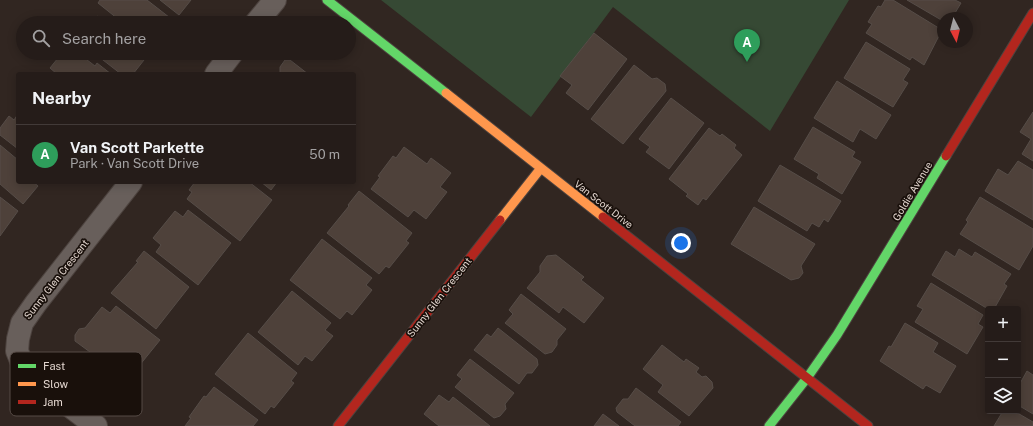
<!DOCTYPE html>
<meta charset="utf-8">
<style>
:root{--surface:#251c19;--page:#2d2522;--text:#f1f3f6;--muted:#a3a1a2;--line:#423a38;--accent:#ea580c}
body{margin:0;font-family:"Public Sans",sans-serif;background:var(--page);color:var(--text)}
.controls{position:absolute;right:12px;bottom:12px;display:grid;overflow:hidden;border-radius:4px;box-shadow:0 2px 10px #0003}
.controls button{width:36px;height:36px;display:grid;place-items:center;padding:0;border:0;border-bottom:1px solid var(--line);background:var(--surface);color:var(--text);font:20px sans-serif}
.compass{position:absolute;left:937px;top:12px;width:36px;height:36px;border-radius:50%;background:var(--surface);box-shadow:0 2px 10px #0003;rotate:173deg}
.you{position:absolute;left:681px;top:243px;width:14px;height:14px;margin:-10px;border:3px solid #fff;border-radius:50%;background:#1a73e8;box-shadow:0 0 0 6px #1a73e833}
.badge{display:grid;place-items:center;width:26px;height:26px;border-radius:50%;background:var(--accent);color:#fff;font-size:13px;font-weight:700}
.pin{position:absolute;translate:-50% -33px;filter:drop-shadow(0 1px 2px #0008)}
.pin::after{content:'';position:absolute;top:21px;width:14px;height:12px;background:inherit;clip-path:polygon(0 0,100% 0,50% 100%)}
.list{margin:0;padding:0;list-style:none}
h2{display:flex;justify-content:space-between;align-items:center;height:52px;margin:0;padding:0 16px;font-size:17px}
h2 small{font-size:13px;font-weight:400;color:var(--muted)}
.list li{display:grid;grid-template-columns:26px 1fr auto;gap:12px;align-items:center;box-sizing:border-box;height:60px;padding:0 16px;border-top:1px solid var(--line)}
.list b{display:block;font-size:15px;white-space:nowrap}
.list p{margin:0;font-size:13px;white-space:nowrap;color:var(--muted)}
.list em{font-size:13px;font-style:normal;color:var(--muted)}
.icon{flex:none;width:22px;height:22px;fill:none;stroke:currentColor;stroke-width:2;stroke-linecap:round;stroke-linejoin:round}
.map{position:relative;flex:none;width:1033px;height:426px;overflow:hidden}
.search{position:absolute;background:var(--surface);box-shadow:0 2px 10px #0003;left:16px;top:16px;width:340px;height:44px;display:flex;align-items:center;gap:10px;box-sizing:border-box;padding:0 14px;border-radius:22px;color:var(--muted);font-size:15px}
.panel{position:absolute;background:var(--surface);box-shadow:0 2px 10px #0003;left:16px;top:72px;width:340px;height:112px;border-radius:4px}
.map>svg:first-child{display:block}
.green{fill:#364934}
.building{fill:#4e413a;stroke:#564d48}
.lines{fill:none;stroke-linecap:round;stroke-linejoin:round}
.street-casing{stroke:#4d433f;stroke-width:24}
.fast-casing{stroke:#4d433f;stroke-width:11}
.slow-casing{stroke:#4d433f;stroke-width:11}
.jam-casing{stroke:#4d433f;stroke-width:11}
.street{stroke:#685f5b;stroke-width:22}
.fast{stroke:#63d668;stroke-width:9}
.slow{stroke:#ff974d;stroke-width:9}
.jam{stroke:#b3261e;stroke-width:9}
.labels{text-anchor:middle;stroke-width:3.5;stroke-linejoin:round;paint-order:stroke}
.street-label{font-size:10px;fill:#e3d6cf;stroke:#19100b}
.key{fill:#19100b;stroke:#564b46;stroke-width:1}
.key-label{font-size:11px;fill:#e3d6cf}
</style>
<div class="map">
<svg width="1033" height="426" viewBox="0 0 1033 426">
<rect width="100%" height="100%" fill="#312621"/>
<path class="green" d="M381,0h468l-79,131 -157,-124 -82,110z"/>
<path class="building" d="M100,0h47l27,21 -1,2h-50l-25,-20z
M160,0h31l-12,15z
M885,0h8l49,30 -18,35 -12,-8 -2,3 -44,-27 6,-9 -4,-2 10,-16 3,1z
M907,0h48l6,3 -9,15h-9v3z
M97,16l10,7h-15z
M594,33l33,26 -39,51 -22,-17 6,-8 -12,-9z
M866,42l44,27 -7,11 5,3 -15,24 -49,-29z
M62,53h16l17,13 2,-3 14,11h-54l-7,-6z
M94,53h41l9,7 -11,14h-12z
M285,60h5l18,14h-28v-7z
M634,65l18,14 5,-1 8,6 1,7 -43,53 -32,-25z
M837,81l54,34 -15,24 -16,-10 -7,13 -39,-24z
M671,98l33,25 -35,46 -23,-17 4,-5 -11,-8z
M1033,112v49l-11,-7 9,-15 -11,-7z
M18,114v35l-18,-14v-7l9,-12 5,4z
M813,127l42,25 -3,5 9,5 -19,32 -25,-16 2,-4 -25,-15z
M709,128l11,8 2,-2 14,11 -2,3 8,7 -36,45 -3,-2 -5,7 -12,-9 2,-2 -19,-15z
M0,145l18,15v22h15l5,4 -15,18 -23,-20z
M404,147l23,17 4,-6 20,15 -11,14 7,5 -21,27 -12,-9 -6,7 -37,-28 9,-12 -2,-1 15,-20 3,2z
M1018,161l15,9v50l-48,-29 13,-22 10,6z
M780,165l61,36 -13,21 -4,-3 -5,8 -7,-4 -5,8 -49,-30z
M195,182h54l23,18 -32,41 -53,-42 5,-7 -3,-2z
M261,182h16l-6,8z
M359,191l53,42 -6,8 3,2 -20,25 -3,-2 -7,8 -52,-41 22,-27 -1,-1z
M0,197l18,14 -18,25z
M980,197l53,32v17l-14,24 -59,-36 8,-12 -2,-2z
M754,207l61,37 -14,22 2,7 -4,5 -8,2 -60,-36z
M188,210l43,33 -33,42 -42,-33 5,-7 -8,-7 22,-27 8,6z
M322,239l50,39 -6,7 6,5 -20,25 -5,-4 -7,8 -50,-39z
M959,249l13,8 3,-5 36,22 -7,10 3,2 -13,23h-6l-56,-34 14,-24 9,6z
M144,251l45,36 -33,42 -45,-36 27,-31 -2,-1z
M556,255l28,22 -3,3 23,18 -20,25 -21,-16 -4,6 -32,-25 13,-16v-6l7,-10z
M931,283l52,32 -5,9 5,3 -16,27 -52,-32 8,-13 -6,-3z
M292,291l39,32 -6,7 8,6 -21,25 -7,-5 -7,9 -40,-33z
M521,294l45,35 -9,11v5l-5,7 -7,2 -40,-31 8,-9 -4,-4z
M116,306l44,34 -34,42 -25,-23 -5,7 -11,-9 5,-5 -15,-11v-6l4,-6 6,-1 17,-21 8,6z
M905,323l33,20 -5,9 23,14 -16,27 -14,-8 -3,4 -43,-28 9,-15 2,1z
M498,328l39,31 1,6 -6,8h-5l-8,11 -45,-34 13,-16 4,3z
M248,333l49,40 -6,8 3,2 -20,25 -3,-2 -6,8 -50,-40z
M662,345l22,17 2,-3 13,9 -3,4 6,5 4,-1 6,6 1,6 -24,28 -31,-24 5,-7 -20,-16z
M470,359l44,34 -9,11 1,5 -6,7 -6,2 -39,-31 7,-8 -5,-4z
M1027,371l6,4v39l-15,-9v-18z
M214,387l44,33 -5,6h-68l6,-8 -2,-1 15,-21 2,1z
M636,388l45,34 -3,4h-43l-18,-14 -1,-4 7,-9h5z
M439,395l10,7 4,-5 37,29h-51l-15,-12z
M1003,411h11l19,11v4h-39z
M603,414l16,12h-25z"/>
<g class="lines">
<defs>
<path id="street" d="M256,23l19,-23
M216,74l16,-21
M96,426l-50,-38 -22,-20 -7,-17 1,-12 4,-16 14,-20 95,-121"/>
<path id="fast" d="M327,0l119,93
M769,426l38,-48 30,-43 109,-179"/>
<path id="slow" d="M446,93l157,124
M500,220l41,-52"/>
<path id="jam" d="M946,156l87,-143
M603,217l265,209
M338,426l162,-206"/>
</defs>
<use href="#street" class="street-casing"/>
<use href="#fast" class="fast-casing"/>
<use href="#slow" class="slow-casing"/>
<use href="#jam" class="jam-casing"/>
<use href="#street" class="street"/>
<use href="#fast" class="fast"/>
<use href="#slow" class="slow"/>
<use href="#jam" class="jam"/>
</g>
<g class="labels">
<g class="street-label">
<text transform="translate(912 191) rotate(-59)" y="4">Goldie Avenue</text>
<text transform="translate(604 204) rotate(38)" y="4">Van Scott Drive</text>
<text transform="translate(56 279) rotate(-52)" y="4">Sunny Glen Crescent</text>
<text transform="translate(439 297) rotate(-52)" y="4">Sunny Glen Crescent</text>
</g>
</g>
<rect x="10" y="352" width="132" height="64" rx="6" class="key"/>
<rect x="18" y="364" width="18" height="4" fill="#63d668"/>
<rect x="18" y="382" width="18" height="4" fill="#ff974d"/>
<rect x="18" y="400" width="18" height="4" fill="#b3261e"/>
<g class="key-label">
<text x="43" y="370">Fast</text>
<text x="43" y="388">Slow</text>
<text x="43" y="406">Jam</text>
</g>
</svg>
<div class="controls">
<button>+</button>
<button>−</button>
<button><svg class="icon" aria-label="layers" viewBox="0 0 24 24"><path d="M12 4l9 5-9 5-9-5zM3 14l9 5 9-5"/></svg></button>
</div>
<svg class="compass" viewBox="-18 -18 36 36"><path d="M0-13l5 13h-10z" fill="#e53935"/><path d="M0 13l5-13h-10z" fill="#a3a1a2"/></svg>
<div class="you"></div>
<div class="pin badge" style="left:747px;top:62px;background:#2e9e5b">A</div>
<div class="search"><svg class="icon" aria-label="search" viewBox="0 0 24 24"><circle cx="10" cy="10" r="6"/><path d="M15 15l6 6"/></svg>Search here</div>
<section class="panel">
<h2>Nearby<small></small></h2>
<ul class="list">
<li><span class="badge" style="background:#2e9e5b">A</span><div><b>Van Scott Parkette</b><p>Park · Van Scott Drive</p></div><em>50 m</em></li>
</ul>
</section>
</div>
